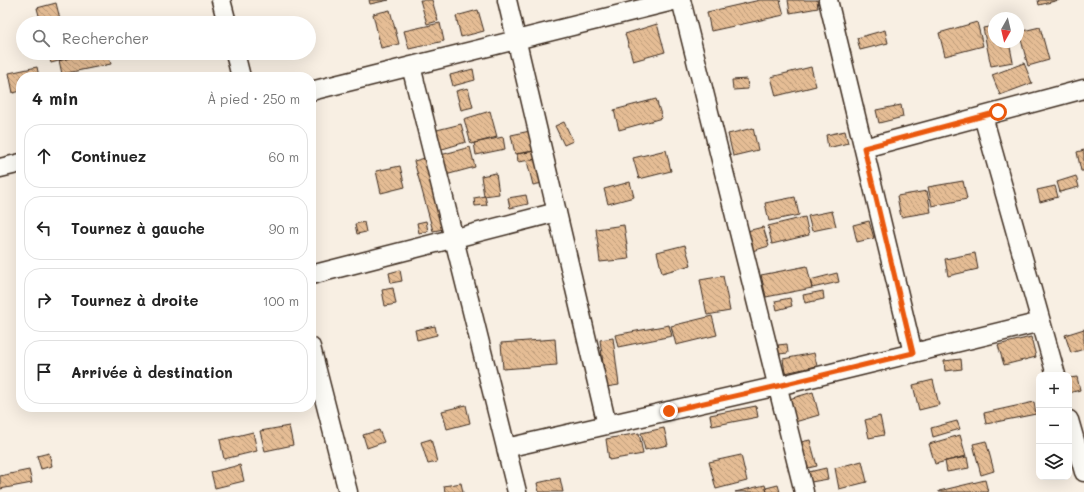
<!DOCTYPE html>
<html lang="fr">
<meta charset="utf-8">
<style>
:root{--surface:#fff;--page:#f6f6f6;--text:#222;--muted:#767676;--line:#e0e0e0}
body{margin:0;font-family:Mali,sans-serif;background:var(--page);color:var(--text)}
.controls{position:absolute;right:12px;bottom:12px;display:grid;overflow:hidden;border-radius:8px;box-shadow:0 4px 16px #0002}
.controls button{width:36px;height:36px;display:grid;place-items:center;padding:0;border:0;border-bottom:1px solid var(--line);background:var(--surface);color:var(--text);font:20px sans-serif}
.compass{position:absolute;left:988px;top:12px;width:36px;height:36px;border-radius:50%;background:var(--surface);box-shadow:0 4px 16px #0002;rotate:188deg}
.stop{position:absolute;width:12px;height:12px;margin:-9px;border:3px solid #ea580c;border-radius:50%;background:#fff}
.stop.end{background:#ea580c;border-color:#fff;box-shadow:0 1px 4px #0008}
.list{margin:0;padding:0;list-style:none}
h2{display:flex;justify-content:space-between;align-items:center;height:52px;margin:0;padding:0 16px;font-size:17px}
h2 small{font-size:13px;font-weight:400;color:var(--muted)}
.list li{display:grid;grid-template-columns:26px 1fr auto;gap:12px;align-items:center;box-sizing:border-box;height:64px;margin:0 8px 8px;padding:0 8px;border:1px solid var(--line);border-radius:16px}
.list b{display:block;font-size:15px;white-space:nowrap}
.list em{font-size:13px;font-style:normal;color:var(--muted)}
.icon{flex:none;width:22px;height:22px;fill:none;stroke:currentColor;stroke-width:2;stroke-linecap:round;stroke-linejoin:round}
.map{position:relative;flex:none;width:1084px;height:492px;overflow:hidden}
.search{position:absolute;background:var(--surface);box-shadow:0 4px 16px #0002;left:16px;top:16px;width:300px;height:44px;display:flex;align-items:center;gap:10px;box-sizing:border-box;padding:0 14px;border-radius:22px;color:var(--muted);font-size:15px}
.panel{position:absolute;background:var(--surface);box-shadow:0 4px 16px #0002;left:16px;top:72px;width:300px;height:340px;border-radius:16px}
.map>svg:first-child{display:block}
.building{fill:url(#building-back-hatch);stroke:#3b2a1e}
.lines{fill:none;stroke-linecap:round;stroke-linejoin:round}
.street-casing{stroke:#3b2a1e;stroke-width:21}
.street{stroke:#fdfcf7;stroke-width:18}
.route{stroke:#ea580c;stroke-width:5}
</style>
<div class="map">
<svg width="1084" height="492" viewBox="0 0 1084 492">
<defs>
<pattern id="building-back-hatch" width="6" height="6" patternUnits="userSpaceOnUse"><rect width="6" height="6" fill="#e5bd95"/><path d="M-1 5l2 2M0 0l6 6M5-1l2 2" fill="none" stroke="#bb9a79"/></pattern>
</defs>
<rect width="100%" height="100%" fill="#f8efe3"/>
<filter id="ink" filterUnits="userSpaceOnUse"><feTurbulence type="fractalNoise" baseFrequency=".025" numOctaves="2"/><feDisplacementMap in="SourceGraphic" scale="8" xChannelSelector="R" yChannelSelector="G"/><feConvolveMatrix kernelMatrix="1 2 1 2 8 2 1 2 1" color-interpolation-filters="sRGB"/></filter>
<g filter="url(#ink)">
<path class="building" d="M369,0h20l-19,4z
M420,0h12l6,21 -11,3z
M760,0h20l4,15 -73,16 -4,-19z
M788,0h29l1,8 -28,5z
M1038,0h21l-20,5z
M56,3l5,20h-20l-4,-15z
M390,10l9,34 -18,4 -8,-34z
M478,10l6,21 -23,6 -5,-21z
M977,22l6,24 -38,10 -6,-23z
M440,23l4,18 -35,8 -5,-18z
M657,24l8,28 -32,9 -8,-27z
M994,26v16h15l4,20 -22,4 -8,-38z
M1040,27l9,33 -21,6 -9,-34z
M885,30l3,13 -28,7 -3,-12z
M48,53h21l1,5 -19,5z
M92,53h16l3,11 -49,10 -3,-14z
M1024,63l8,20 -32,12 -8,-20z
M37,67l2,10h-18v14l-8,2 -4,-20z
M811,67l5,19 -40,10 -5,-19z
M473,69l2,11 -22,6 -3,-11z
M747,79l1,10 -15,1 -1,-10z
M468,88l5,19 -12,3 -5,-19z
M656,99l6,19 -43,12 -5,-20z
M901,105l2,12 -24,6 -3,-13z
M490,111l7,26 -26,7 -7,-25z
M564,122l9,19 -9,4 -9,-19z
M461,124l5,18 -27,8 -6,-19z
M753,128l5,22 -25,6 -5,-22z
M530,131l4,20 -19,3 -4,-19z
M845,131l3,12 -20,5 -2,-13z
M503,137l2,12 -29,6 -2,-12z
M470,147l5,20 -33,9 -5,-20z
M666,150l5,21 -32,8 -6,-21z
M1084,150v21h-3l-4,-19z
M535,151l2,8 -19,3 -1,-8z
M425,158l19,71 -11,2 -19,-70z
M537,159l6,24 -10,2 -6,-24z
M400,166l5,21 -24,6 -5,-22z
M496,173l3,21 -15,2 -3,-20z
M1076,176l3,11 -19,5 -3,-10z
M963,181l4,18 -35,7 -4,-19z
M630,182l4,15 -26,7 -4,-15z
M1055,186l3,11 -18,5 -3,-12z
M927,191l4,21 -30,5 -4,-21z
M526,195l2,9 -18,4 -2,-10z
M485,196l2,9 -12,1 -1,-8z
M795,197l4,18 -30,6 -4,-18z
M832,211l4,15 -24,5 -4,-15z
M805,217l4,18 -37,9 -4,-18z
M426,221l2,10 -9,2 -2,-10z
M869,221l5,17 -17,4 -4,-17z
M364,222l2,10 -9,2 -2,-10z
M624,225l5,34 -29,3 -4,-33z
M763,227l6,19 -17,5 -5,-20z
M685,245l6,20 -29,8 -5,-21z
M975,253l3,16 -30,7 -3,-17z
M807,266l5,22 -46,9 -5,-22z
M400,270l2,11 -11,2 -2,-10z
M837,273l2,9 -27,6 -2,-8z
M723,276l7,35 -23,4 -7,-35z
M393,288l3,16 -11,2 -3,-16z
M823,291l1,8 -19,4 -2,-8z
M790,298l2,8 -15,4 -2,-9z
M712,316l5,19 -41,10 -5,-19z
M669,325l3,11 -54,11 -3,-12z
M435,326l2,9 -20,5 -2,-10z
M1084,329v20l-13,4 -6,-18z
M1031,337l5,20 -32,8 -6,-20z
M613,338l6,47 -13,2 -6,-47z
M555,339l2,26 -54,4 -2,-26z
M787,344l1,9 -9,1 -1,-9z
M814,353l3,13 -32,7 -2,-14z
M961,359l1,10 -17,2 -1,-10z
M1077,377l3,13 -11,3v-15z
M933,380l6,25 -20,5 -6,-25z
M813,392l6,23 -24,7 -6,-23z
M1034,402l2,12 -50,10 -2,-11z
M466,405l4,18 -23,6 -5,-18z
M756,406l2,11 -46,9 -2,-11z
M880,416l4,19 -15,3 -4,-18z
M957,421l3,8 -27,8 -2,-9z
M289,426l4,19 -28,6 -5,-20z
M664,428l4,17 -23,5 -4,-17z
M379,430l5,12 -17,6 -4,-13z
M253,432l4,19 -33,8 -4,-19z
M639,433l4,21 -34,6 -3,-21z
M960,435l6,21 -31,8 -6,-20z
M431,439l6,23 -9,2 -7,-22z
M810,440l7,26 -9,2 -7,-26z
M986,441l8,30 -13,4 -8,-31z
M49,453l3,13 -11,3 -4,-13z
M741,455l6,26 -31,8 -7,-27z
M967,457l2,11 -22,4 -2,-11z
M862,461l5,21 -28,7 -4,-21z
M240,465l4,16 -29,7 -4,-16z
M826,468l2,11 -17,3 -2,-10z
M29,470l3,13 -32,6v-13z
M560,478l3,14h-24l-2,-9z
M985,480l3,12h-49v-1z
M461,483l2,9h-18l-1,-6z
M765,485l2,7h-32z
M778,485l2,7h-13l-1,-4z"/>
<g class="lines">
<defs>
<path id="street" d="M221,0l6,23
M507,0l100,425
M681,0l123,492
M828,0l85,353
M235,53l6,24
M411,66l106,426
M311,91l366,-91
M983,116l73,259
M864,148l220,-59
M0,168l21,-5
M311,275l246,-63
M311,347l37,145
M1069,420l15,52
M506,448l272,-62 263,-64"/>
</defs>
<use href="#street" class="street-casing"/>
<use href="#street" class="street"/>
</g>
</g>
<g class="lines" filter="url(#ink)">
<path class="route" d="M669,411l109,-25 135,-33 -49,-205 134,-36"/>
</g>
</svg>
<div class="controls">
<button>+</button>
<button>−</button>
<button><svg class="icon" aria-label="layers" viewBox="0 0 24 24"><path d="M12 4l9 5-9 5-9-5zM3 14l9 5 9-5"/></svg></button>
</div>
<svg class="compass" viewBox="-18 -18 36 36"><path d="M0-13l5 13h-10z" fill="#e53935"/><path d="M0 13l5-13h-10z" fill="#767676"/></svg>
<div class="stop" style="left:998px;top:112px"></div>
<div class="stop end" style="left:669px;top:411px"></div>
<div class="search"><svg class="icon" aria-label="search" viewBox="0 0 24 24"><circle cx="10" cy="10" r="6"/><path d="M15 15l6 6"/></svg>Rechercher</div>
<section class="panel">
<h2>4 min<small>À pied · 250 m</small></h2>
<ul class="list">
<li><svg class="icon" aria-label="ahead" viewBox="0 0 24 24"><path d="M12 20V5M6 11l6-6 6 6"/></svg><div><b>Continuez</b></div><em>60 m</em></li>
<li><svg class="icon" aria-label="left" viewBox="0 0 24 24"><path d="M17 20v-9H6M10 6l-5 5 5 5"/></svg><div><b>Tournez à gauche</b></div><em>90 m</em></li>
<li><svg class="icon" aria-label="right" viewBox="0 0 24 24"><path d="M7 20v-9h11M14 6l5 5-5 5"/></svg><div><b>Tournez à droite</b></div><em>100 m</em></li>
<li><svg class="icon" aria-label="arrive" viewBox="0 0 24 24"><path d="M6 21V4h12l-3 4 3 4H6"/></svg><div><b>Arrivée à destination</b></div></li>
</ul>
</section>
</div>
